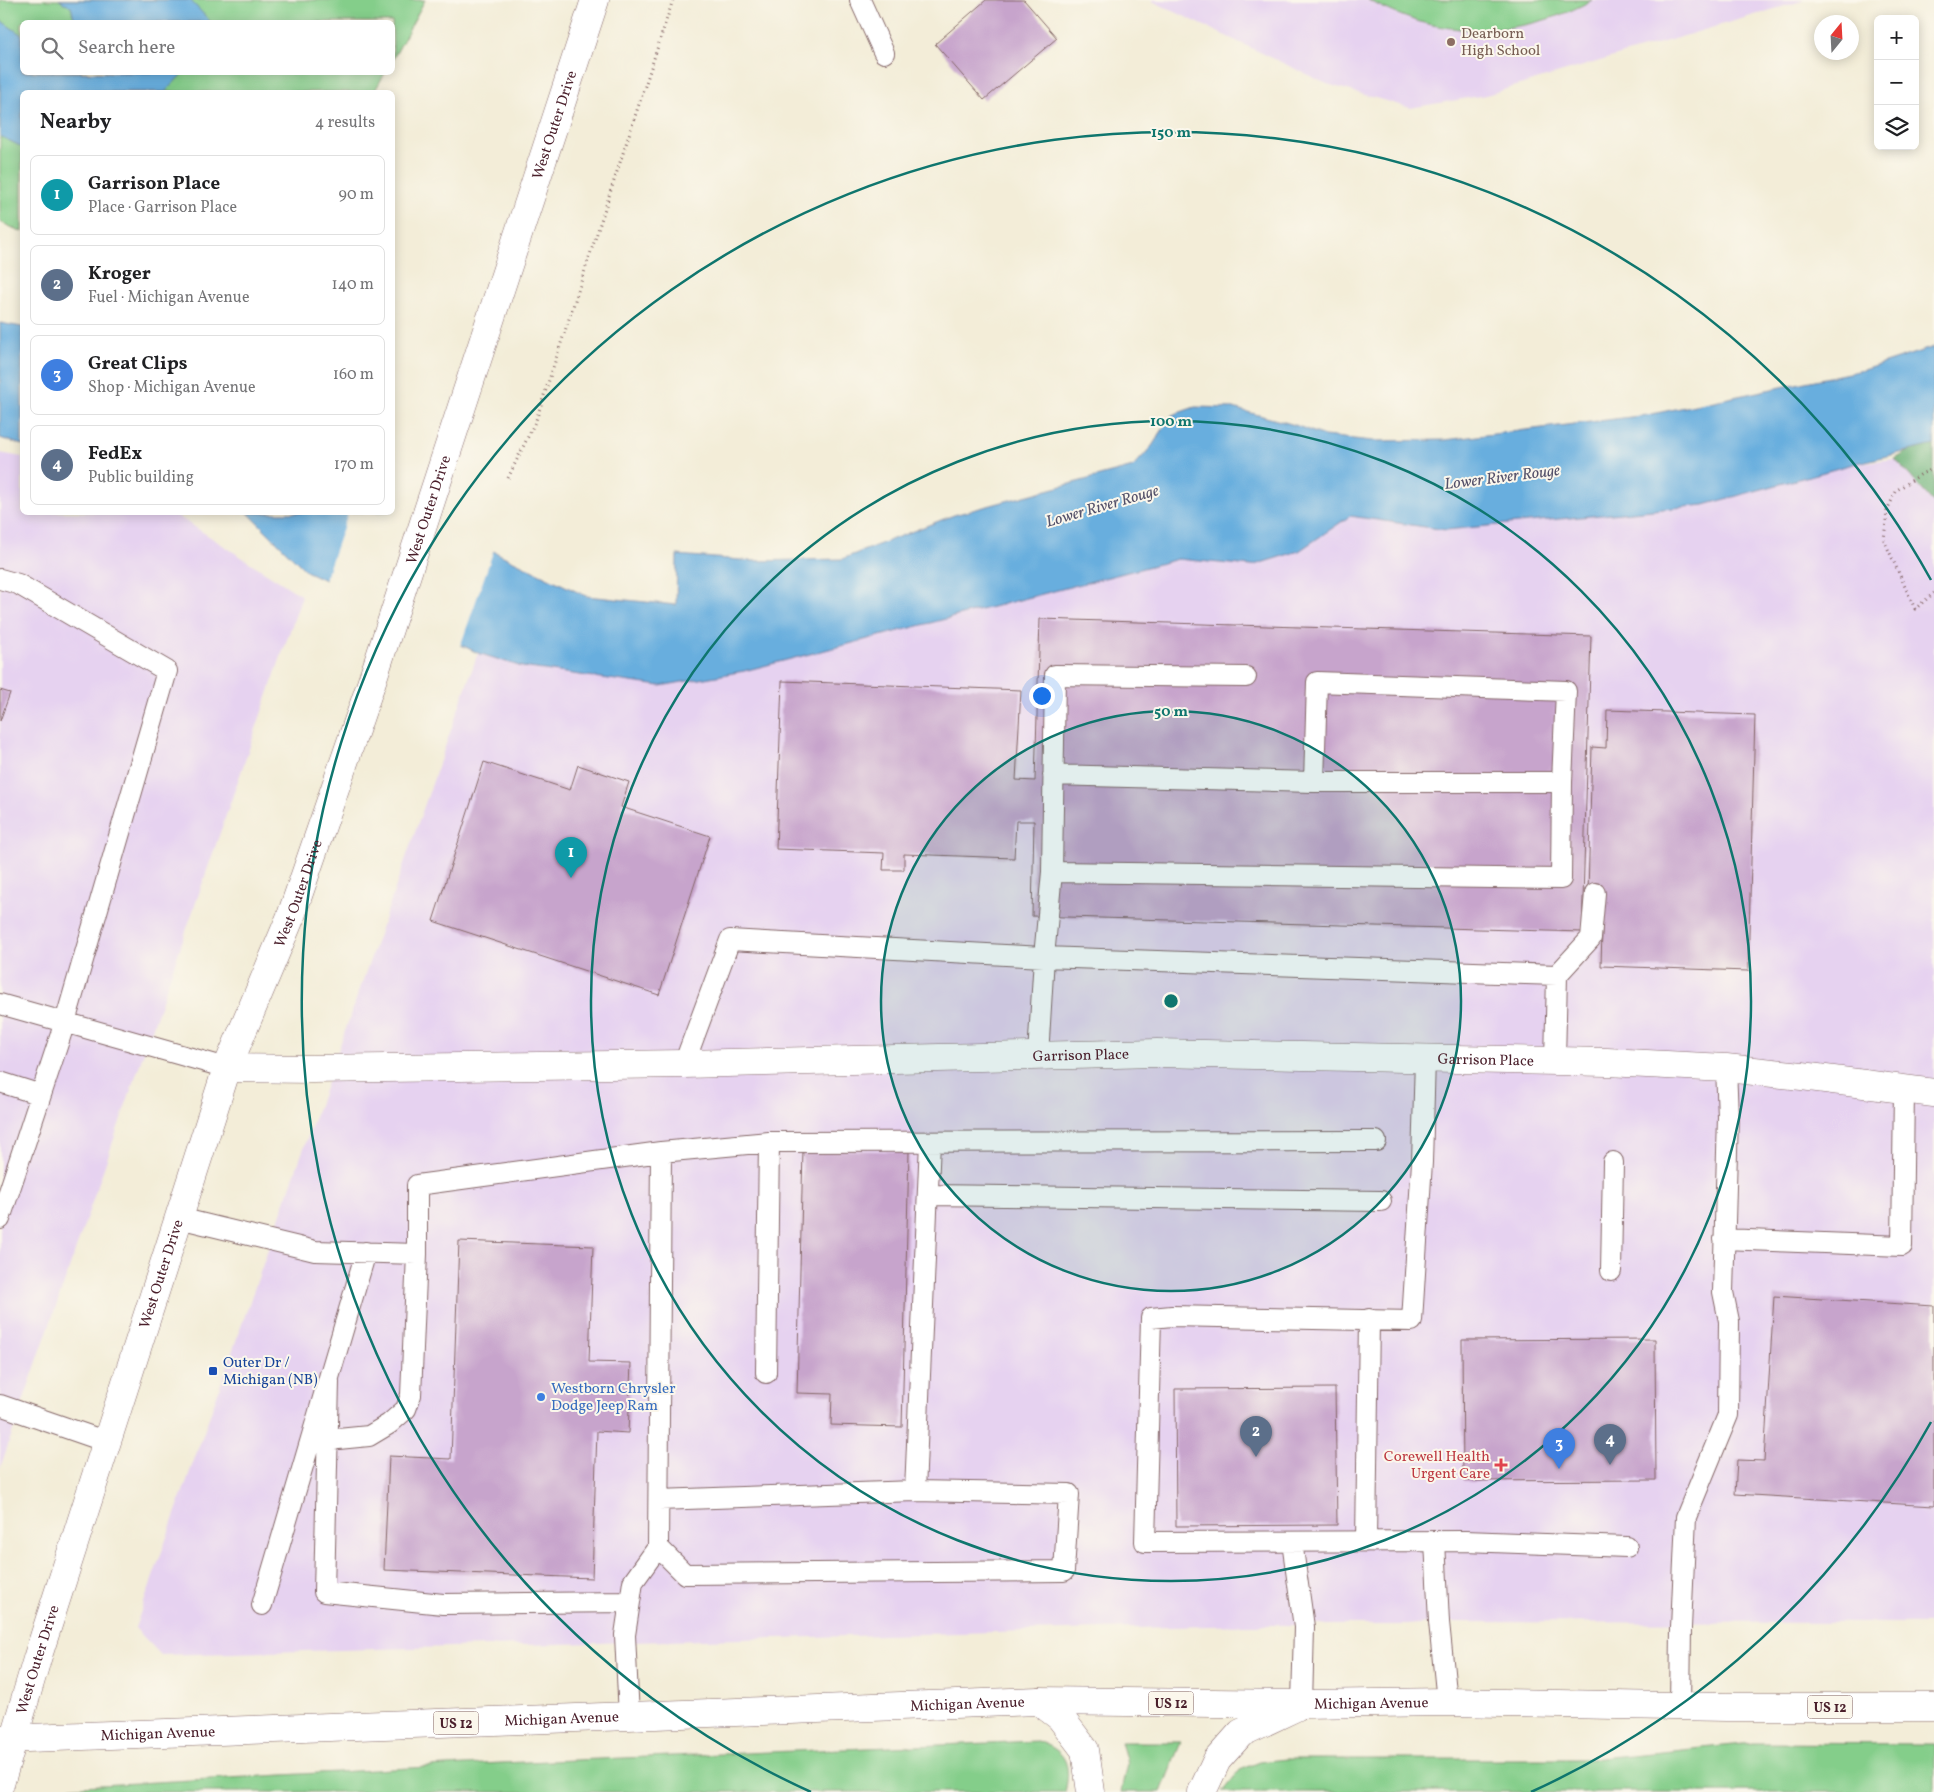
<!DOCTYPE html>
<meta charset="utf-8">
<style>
:root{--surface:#fff;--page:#f2f2f2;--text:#202124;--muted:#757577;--line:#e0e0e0;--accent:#ea580c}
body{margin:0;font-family:Vollkorn,serif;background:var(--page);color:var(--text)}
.controls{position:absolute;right:15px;top:15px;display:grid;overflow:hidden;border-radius:8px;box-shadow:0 2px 12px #0003}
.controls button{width:45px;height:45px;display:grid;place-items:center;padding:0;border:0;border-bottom:1px solid var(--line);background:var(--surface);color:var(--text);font:25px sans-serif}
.compass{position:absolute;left:1814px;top:15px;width:45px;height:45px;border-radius:50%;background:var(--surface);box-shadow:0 2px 12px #0003;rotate:18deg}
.you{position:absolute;left:1041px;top:695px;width:18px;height:18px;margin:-12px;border:4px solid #fff;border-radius:50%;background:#1a73e8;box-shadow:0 0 0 8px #1a73e833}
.badge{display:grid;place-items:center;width:32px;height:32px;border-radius:50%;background:var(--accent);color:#fff;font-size:16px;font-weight:700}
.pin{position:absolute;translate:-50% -41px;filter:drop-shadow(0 1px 2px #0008)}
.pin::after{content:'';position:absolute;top:26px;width:18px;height:15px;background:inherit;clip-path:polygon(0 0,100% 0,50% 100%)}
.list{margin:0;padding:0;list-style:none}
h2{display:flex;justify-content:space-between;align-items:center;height:65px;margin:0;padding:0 20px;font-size:21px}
h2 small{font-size:16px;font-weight:400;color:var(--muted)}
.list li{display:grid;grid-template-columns:32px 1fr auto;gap:15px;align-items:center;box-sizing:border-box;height:80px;margin:0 10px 10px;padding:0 10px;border:1px solid var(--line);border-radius:8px}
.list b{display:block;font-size:19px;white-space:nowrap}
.list p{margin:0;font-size:16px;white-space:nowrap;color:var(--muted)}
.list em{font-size:16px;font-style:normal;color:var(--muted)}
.icon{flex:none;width:28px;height:28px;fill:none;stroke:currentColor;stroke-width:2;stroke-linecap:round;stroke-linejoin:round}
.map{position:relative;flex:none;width:1934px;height:1792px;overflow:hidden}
.search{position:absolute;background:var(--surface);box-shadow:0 2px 12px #0003;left:20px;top:20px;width:375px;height:55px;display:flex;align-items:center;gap:12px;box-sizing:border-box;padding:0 18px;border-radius:8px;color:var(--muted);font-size:19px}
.panel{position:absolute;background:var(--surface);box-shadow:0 2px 12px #0003;left:20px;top:90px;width:375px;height:425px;border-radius:8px}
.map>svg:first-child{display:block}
.built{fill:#e6d2f0}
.green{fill:#84ce8a;stroke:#67765a}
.forest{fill:#6bb176;stroke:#5a6850}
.water{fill:#68aede;stroke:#596684}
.pier{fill:#f3edd8}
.building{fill:#c7a4cc}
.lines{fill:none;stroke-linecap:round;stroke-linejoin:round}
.lane-casing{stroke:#856768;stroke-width:22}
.street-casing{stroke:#856768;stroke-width:29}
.secondary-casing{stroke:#856768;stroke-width:29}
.primary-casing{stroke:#856768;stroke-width:29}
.path{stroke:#856768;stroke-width:3;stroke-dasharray:1 4;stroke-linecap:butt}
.lane{stroke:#fff;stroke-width:20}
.street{stroke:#fff;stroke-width:28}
.secondary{stroke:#fff;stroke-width:28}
.primary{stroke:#fff;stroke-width:28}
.ring{fill:none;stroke:#0f766e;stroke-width:2.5}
.education-dot{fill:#8d6e63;stroke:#fbf7ec;stroke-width:2}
.transit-dot{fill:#1a4fb4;stroke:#fbf7ec;stroke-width:2}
.shop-dot{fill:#3f7fe0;stroke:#fbf7ec;stroke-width:2}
.health-dot{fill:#e0444e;stroke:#fbf7ec;stroke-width:2}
.labels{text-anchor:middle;stroke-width:4;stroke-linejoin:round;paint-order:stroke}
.shield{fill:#fbf7ec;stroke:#7f6065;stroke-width:1}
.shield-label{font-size:14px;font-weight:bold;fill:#4a1f2b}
.education-label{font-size:15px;fill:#785e54;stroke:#fbf7ec;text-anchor:start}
.street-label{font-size:15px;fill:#4a1f2b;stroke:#fbf7ec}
.transit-label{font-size:15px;fill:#164399;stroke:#fbf7ec;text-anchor:start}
.shop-label{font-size:15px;fill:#366cbe;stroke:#fbf7ec;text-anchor:start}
.health-label{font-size:15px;fill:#be3a42;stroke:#fbf7ec;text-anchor:end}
.water-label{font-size:16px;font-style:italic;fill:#54516a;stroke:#fbf7ec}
.centre{fill:#0f766e;stroke:#fbf7ec;stroke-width:2.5}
.ring-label{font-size:15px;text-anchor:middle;font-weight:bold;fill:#0f766e;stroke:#fbf7ec;stroke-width:4;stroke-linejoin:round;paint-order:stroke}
</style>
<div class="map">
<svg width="1934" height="1792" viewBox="0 0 1934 1792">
<rect width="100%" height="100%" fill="#fbf7ec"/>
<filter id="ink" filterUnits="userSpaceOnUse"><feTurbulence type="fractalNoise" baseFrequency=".02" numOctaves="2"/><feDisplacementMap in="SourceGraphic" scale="10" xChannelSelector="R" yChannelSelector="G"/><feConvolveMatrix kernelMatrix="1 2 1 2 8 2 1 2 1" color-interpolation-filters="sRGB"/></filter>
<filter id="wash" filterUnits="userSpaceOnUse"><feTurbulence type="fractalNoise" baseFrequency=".0096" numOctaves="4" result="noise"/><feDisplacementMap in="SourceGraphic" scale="20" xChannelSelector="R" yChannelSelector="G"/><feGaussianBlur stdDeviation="1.12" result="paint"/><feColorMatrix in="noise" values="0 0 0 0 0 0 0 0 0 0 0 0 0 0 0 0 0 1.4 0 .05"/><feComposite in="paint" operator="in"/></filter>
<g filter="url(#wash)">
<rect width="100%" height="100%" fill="#f3edd8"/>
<path class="built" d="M1150,0h655l-319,95 -76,13 -83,-24z
M0,453l22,4v55l151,1 129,83 -302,872z
M1895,459l39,27v1137l-494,-1 -33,3h-161l-1085,30 -26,-27 343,-975 872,-137z"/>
<path class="green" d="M0,0h425l-32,59 -1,-37h-370v50l363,1 -11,19h-352v140l-22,-10z
M1368,0h224c-47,27 -110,37 -164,24 -21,-5 -41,-14 -60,-24z
M1037,1741c28,9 35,22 28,51h-1003l2,-5 437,-24z
M1121,1742h60l-20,50h-40l6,-29z
M1753,1743l181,1v48h-712l18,-22 20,-8 25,-3h305z"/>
<path class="forest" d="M1934,437v66l-39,-44z"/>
<path class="water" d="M59,0h131l20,21 -1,1h-134l-4,-15z
M0,20l22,15v37l161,1 -18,19h-143v55l-22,-11z
M0,323l22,4v118l-22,-7z
M1934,347v98l-81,19 -149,41 -258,25 -96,-14 -51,35 -48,15 -73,-7 -434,112 -84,15 -138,-19 -44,-14 -172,-82 -58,-58 144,-1 1,-13 106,55 87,42 90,9 1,-50 77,6 88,-2 112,-44 179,-48 19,-21 20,-31 23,-8 38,1 62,17 29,11 49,5 72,-1 202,-25 216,-45z"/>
<path class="pier" d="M392,497l102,52 -34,98 -136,-65 24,-69 44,-1z"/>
<g id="blocks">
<path class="building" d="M986,0h38l33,38 -73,62 -49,-56z
M1040,619l551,17 -9,296 -550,-16 2,-95h-18l-2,37 -110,-4v16h-21l1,-17 -108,-4 6,-168 239,9 -5,90 19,1z
M0,690l10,3 -10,28z
M1607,710l148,5 -7,256 -147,-5 2,-72 -15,-1 4,-146 14,1z
M484,762l86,28 8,-25 51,17 -8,25 89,29 -51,159 -226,-74z
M803,1149l106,3 -7,275 -71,-2 1,-31 -35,-1z
M459,1241l134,5 -4,116 42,1 -3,70 -31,-2 -5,147 -208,-8 5,-114 62,3z
M1774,1296l160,10v200l-199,-12 2,-34 27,1z
M1655,1339l1,141 -193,1 -1,-141z
M1335,1388l2,137 -161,1 -1,-137z"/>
</g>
</g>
<g filter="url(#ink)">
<use href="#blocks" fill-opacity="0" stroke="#856768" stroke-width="1"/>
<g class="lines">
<defs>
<path id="lane" d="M860,0l24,53
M0,579l18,5 149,87 -102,351 -65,197
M1246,677l-191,-2 -3,197 509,7 1,-97 4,-91 -249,-9 -3,100
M1053,775l261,7h248
M1052,872l-8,85 513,18
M0,1004l227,64
M1425,1059l-3,103 -10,159 -240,-5 -21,2 -6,224 320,-1 162,6
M1555,1061l2,-86 34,-37 4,-45
M684,1064l46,-124 314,17 -6,99
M0,1082l41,13
M661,1152l108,-10 607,-1
M929,1195l452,6
M179,1218l136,33 102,3
M1724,1239l178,7 2,-157
M1611,1271l2,-109
M766,1373l3,-231
M329,1381l-5,211 119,12 187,-2
M0,1405l107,37
M328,1440l41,-4 20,-12 17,-15 5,-14 6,-141v-69l244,-33 -3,395 -25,35 -8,53 4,82
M915,1491l15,-349
M1435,1541l4,81 8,80
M1292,1542l12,85 -2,77
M1366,1542l3,-223
M658,1547l27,27 379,-3 5,-77 -154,-3 -256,9
M262,1605l104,-353
M1680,1707l1,-79 5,-111 42,-102 1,-94 -6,-29 5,-175 -2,-49"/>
<g id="street">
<path id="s1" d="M227,1068l85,1 372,-5 473,-11 450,9 119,6 76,8 132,17"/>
</g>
<g id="secondary">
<path id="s2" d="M0,1784l37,-125 190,-591 64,-152 81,-235 223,-681"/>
</g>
<g id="primary">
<path d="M1039,1701l21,16 25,33 6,42"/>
<path id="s3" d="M0,1739l1039,-38 263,3 145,-2 279,5h208"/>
<path d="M1202,1792l15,-32 24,-27 55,-26"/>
</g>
</defs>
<use href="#lane" class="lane-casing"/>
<use href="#street" class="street-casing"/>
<use href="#secondary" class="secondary-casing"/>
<use href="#primary" class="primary-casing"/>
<path class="path" d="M1934,469l-11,4 -26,17 -10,20 -3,30 31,69 19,-16
M508,478l28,-58 137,-420"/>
<use href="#lane" class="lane"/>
<use href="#street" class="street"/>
<use href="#secondary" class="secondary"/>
<use href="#primary" class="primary"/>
</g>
</g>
<circle cx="1171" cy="1001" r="290" fill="#0f766e" fill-opacity=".12"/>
<g class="ring">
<circle cx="1171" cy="1001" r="290"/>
<circle cx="1171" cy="1001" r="580"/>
<path d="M1931 1422A869 869 0 0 1 1531 1792M811 1792A869 869 0 1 1 1931 580"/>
</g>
<circle class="education-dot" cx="1451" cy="42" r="5"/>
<rect class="transit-dot" x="208" y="1366" width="10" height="10" rx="2.5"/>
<circle class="shop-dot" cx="541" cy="1397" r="5"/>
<path class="health-dot" d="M1498.5 1457.5h5v5h5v5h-5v5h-5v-5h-5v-5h5z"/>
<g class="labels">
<g class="shield">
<rect x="1148.5" y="1691.5" width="45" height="23" rx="4"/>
<rect x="1807.5" y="1695.5" width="45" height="23" rx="4"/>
<rect x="433.5" y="1711.5" width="45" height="23" rx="4"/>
</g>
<g class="shield-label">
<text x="1171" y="1708">US 12</text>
<text x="1830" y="1712">US 12</text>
<text x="456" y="1728">US 12</text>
</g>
<g class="education-label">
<text x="1461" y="38">Dearborn<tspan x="1461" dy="17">High School</tspan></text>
</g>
<g class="street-label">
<text dy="5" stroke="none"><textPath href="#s2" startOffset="1750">West Outer Drive</textPath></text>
<text dy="5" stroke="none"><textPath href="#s2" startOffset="1345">West Outer Drive</textPath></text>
<text dy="5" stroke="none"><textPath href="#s2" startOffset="940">West Outer Drive</textPath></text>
<text dy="5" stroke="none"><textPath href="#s1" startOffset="854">Garrison Place</textPath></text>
<text dy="5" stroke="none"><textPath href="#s1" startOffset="1259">Garrison Place</textPath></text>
<text dy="5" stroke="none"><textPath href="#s2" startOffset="535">West Outer Drive</textPath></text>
<text dy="5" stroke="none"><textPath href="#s2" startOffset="130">West Outer Drive</textPath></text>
<text dy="5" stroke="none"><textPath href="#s3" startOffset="1372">Michigan Avenue</textPath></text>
<text dy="5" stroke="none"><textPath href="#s3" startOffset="968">Michigan Avenue</textPath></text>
<text dy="5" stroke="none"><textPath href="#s3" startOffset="562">Michigan Avenue</textPath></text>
<text dy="5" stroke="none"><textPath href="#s3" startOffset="158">Michigan Avenue</textPath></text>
</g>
<g class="transit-label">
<text x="223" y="1367">Outer Dr /<tspan x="223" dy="17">Michigan (NB)</tspan></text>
</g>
<g class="shop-label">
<text x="551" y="1393">Westborn Chrysler<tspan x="551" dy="17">Dodge Jeep Ram</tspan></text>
</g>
<g class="health-label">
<text x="1490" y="1461">Corewell Health<tspan x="1490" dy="17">Urgent Care</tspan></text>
</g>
<g class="water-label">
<text transform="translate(1502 476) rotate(-7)" y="6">Lower River Rouge</text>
<text transform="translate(1102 505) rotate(-16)" y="6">Lower River Rouge</text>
</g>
</g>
<circle cx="1171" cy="1001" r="8" class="centre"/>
<g class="ring-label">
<text x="1171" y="137">150 m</text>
<text x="1171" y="426">100 m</text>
<text x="1171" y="716">50 m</text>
</g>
</svg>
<div class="controls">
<button>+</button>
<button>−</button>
<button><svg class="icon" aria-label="layers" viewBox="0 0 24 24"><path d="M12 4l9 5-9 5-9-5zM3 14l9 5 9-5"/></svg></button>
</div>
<svg class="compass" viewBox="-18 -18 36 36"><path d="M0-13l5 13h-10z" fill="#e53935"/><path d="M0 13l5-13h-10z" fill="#757577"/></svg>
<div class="you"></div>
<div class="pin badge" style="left:571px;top:878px;background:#0f9aa8">1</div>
<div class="pin badge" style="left:1256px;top:1457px;background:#5c6f8a">2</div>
<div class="pin badge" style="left:1559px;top:1469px;background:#3f7fe0">3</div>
<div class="pin badge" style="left:1610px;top:1465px;background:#5c6f8a">4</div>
<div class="search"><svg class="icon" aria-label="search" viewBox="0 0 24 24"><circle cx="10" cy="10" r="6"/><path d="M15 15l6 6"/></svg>Search here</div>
<section class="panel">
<h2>Nearby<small>4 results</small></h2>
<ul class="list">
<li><span class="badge" style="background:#0f9aa8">1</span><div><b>Garrison Place</b><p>Place · Garrison Place</p></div><em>90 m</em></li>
<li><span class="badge" style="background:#5c6f8a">2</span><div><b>Kroger</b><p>Fuel · Michigan Avenue</p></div><em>140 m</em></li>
<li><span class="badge" style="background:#3f7fe0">3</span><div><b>Great Clips</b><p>Shop · Michigan Avenue</p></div><em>160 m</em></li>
<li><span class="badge" style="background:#5c6f8a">4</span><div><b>FedEx</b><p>Public building</p></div><em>170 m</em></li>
</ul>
</section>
</div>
